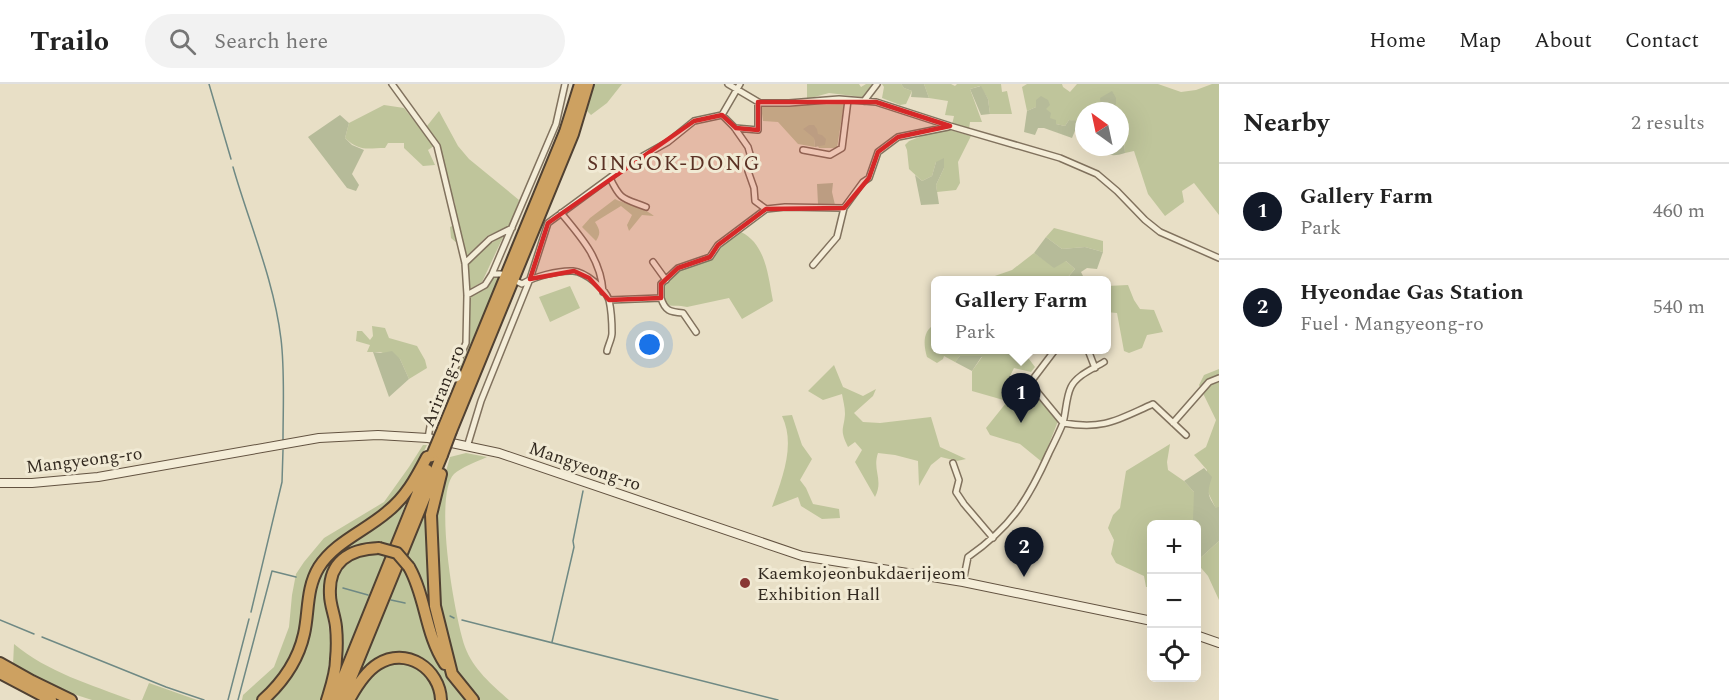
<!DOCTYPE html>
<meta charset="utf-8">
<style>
:root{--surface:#fff;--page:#f2f2f2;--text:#222;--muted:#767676;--line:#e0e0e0;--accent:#111827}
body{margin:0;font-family:Spectral,serif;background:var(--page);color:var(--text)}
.controls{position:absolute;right:18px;bottom:18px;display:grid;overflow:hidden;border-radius:9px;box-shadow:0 6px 24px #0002}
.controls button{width:54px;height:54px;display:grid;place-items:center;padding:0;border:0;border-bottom:2px solid var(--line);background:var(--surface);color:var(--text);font:30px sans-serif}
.compass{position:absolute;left:1075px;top:18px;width:54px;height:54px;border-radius:50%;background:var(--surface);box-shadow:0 6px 24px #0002;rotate:327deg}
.you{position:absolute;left:650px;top:261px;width:21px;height:21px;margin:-15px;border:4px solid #fff;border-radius:50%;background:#1a73e8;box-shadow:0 0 0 9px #1a73e833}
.badge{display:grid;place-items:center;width:39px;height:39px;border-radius:50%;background:var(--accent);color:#fff;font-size:20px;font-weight:700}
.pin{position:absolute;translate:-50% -50px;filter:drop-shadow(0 2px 3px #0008)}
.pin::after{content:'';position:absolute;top:32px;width:21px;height:18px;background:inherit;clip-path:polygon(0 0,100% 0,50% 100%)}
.popup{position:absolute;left:931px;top:192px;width:180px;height:78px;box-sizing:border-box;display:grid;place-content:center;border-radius:9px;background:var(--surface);filter:drop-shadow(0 2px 4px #0005);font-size:20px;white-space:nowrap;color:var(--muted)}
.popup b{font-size:22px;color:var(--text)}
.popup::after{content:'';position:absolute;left:50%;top:100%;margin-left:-12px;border:12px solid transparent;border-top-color:var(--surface)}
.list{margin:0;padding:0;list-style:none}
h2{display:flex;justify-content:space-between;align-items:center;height:78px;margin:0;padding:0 24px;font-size:26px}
h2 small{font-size:20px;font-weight:400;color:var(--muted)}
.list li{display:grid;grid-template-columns:39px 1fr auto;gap:18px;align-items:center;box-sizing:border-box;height:96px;padding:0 24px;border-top:2px solid var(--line)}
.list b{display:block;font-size:22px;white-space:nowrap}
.list p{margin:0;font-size:20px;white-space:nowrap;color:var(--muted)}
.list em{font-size:20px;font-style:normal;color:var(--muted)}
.icon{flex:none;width:33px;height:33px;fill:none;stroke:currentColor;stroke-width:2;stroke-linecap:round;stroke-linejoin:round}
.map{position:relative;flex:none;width:1219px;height:616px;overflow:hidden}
header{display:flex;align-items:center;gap:36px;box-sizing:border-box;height:84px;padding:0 30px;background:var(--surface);border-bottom:2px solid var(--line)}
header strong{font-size:28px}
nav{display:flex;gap:33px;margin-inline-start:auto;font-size:21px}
.search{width:420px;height:54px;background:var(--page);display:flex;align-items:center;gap:15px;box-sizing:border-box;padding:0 21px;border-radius:33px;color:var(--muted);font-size:22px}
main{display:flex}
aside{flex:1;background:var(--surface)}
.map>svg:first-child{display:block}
.green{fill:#bfc59b}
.cemetery{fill:#b6bb99}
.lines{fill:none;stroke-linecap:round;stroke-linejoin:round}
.stream{stroke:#6f8984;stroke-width:1.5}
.street-casing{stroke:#81725e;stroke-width:8}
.secondary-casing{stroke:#635341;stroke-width:10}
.highway-casing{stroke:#504132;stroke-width:14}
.street{stroke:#f4edd8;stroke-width:5}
.secondary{stroke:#f4edd8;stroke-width:8}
.highway{stroke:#cda161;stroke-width:10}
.highway-bridge-casing{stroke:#504132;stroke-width:14;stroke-linecap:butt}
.highway-bridge{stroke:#cda161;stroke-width:10}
.marked{fill:#d62828;fill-opacity:0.2;stroke:#d62828;stroke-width:4.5;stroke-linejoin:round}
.poi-dot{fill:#893835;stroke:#f1ead4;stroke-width:2}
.labels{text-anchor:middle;stroke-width:6;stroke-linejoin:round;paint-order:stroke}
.street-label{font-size:18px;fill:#332a20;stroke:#f1ead4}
.poi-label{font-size:18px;fill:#332a20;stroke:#f1ead4;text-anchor:start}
.quarter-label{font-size:21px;letter-spacing:1.5px;fill:#5b3225;stroke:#f1ead4}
</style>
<header>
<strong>Trailo</strong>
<div class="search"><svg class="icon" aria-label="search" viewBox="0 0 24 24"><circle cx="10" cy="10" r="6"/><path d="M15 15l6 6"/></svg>Search here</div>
<nav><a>Home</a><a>Map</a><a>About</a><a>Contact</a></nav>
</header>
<main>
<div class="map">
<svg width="1219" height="616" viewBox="0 0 1219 616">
<rect width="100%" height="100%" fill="#e8dfc6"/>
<path class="green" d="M594,0h28l-15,19 -16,12 -4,-4z
M807,0h52l2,3 5,-3h7l-11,13 -33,-4 -22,6z
M882,0h19l3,4 8,3 -6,13 -6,1 -18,-7 2,-11z
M924,0h27l4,2 2,-2h44l1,8 5,-1 5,23h-22l-2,-15 -8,-13 -10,3 12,33h-12l-1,7 -17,-4 2,-9 -9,-1 3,-14 -19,-3z
M1027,0h35l1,3 7,5 7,-8h81l23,8 15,-2 16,-6h7v131l-25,-32 -12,8 2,11 -19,14 -17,-22 -14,-43 -9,2 -1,-12 -4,-6v-24h-36v12l-15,-3 -4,6 -9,-2 -20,-17 -9,4 -5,-24z
M844,20l-7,44h-18l-5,-10 1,9 -17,-3 -20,-22 -15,-1 -2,-15z
M384,21l20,3 30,38 -6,4 7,15 -12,1 -19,-18v-5h-16l-3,5c-18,0 -25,4 -40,-10l4,-15z
M439,27l19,35 11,13 50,41 -9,26 -23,10 -20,20 -3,-7 -13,-11 -1,-11 6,-3 -1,-21 -11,-29 -6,-32 -11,-16z
M933,41l38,11 -13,26 2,21 -4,7 -19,2 -1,-7 8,-17 -8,-6 -4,14 -10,5 -13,-12 -2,-19 -2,-5 4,-4 13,-5z
M615,115c10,5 32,10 39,17l-12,-1 -13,16 -2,-6 5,-10 -11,-9 -26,16c5,8 6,11 1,19l-14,-14 8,-9z
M1054,144l49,13v11l-18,-5 -23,2 -16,-12z
M741,148c25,12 27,44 32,69l-31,18 -13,-21 -42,9c-8,-2 -15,0 -23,-3l1,-20 12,-12 32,-13 19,-18z
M504,151l-22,47 -12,7 -2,-25 22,-20z
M1034,169l16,11 16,-3 9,8 -10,11h-72l-1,-3 20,-7z
M494,192h6l-45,104 -2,-3 17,-46 -1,-34 15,-7z
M1128,201l6,15 6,9 14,1 9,22 -16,3 -5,13 -13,5 -5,-2 -7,-38 -11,-1 1,-26z
M570,202l10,22 -30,14 -11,-25z
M935,240l1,26h91l-1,5 9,12 -4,5 -17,-4 -7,14 8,8 -8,11 -35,-10v-20l10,-14 -22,-1 -5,6 -11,-6 -1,3 -6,4 -10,-6c-4,-14 -4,-26 8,-33z
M372,242l13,2 4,10 28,8 8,14 2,8 -18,11 -9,-20 -20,-7h-13l3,-7 -14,-4 1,-10h5l8,9 3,-4z
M834,281l9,22 20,9 13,-7 -3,7 -19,17 9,9 17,1 51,-6 9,30 26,12 -9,2 -16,-4 -10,8 -12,21 -1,-25 -23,-6 -17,-2c-6,18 6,26 -3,44l-20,-35 7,-12 -7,-8 -7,5c-9,-18 -4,-17 -3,-33 0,-7 -2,-14 -3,-20l-19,6 -15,-9z
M1219,285v137l-3,3 -9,-19v-20l-13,-15 12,-8 10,-27 -17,-35 5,-10z
M1033,307l25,30 -16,41 -22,-18 -30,-9 -4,-7 20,-25 10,7z
M792,331l10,30 10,14 -12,21 6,8 7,16 26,5 1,9 -18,1 -21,-13 -3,-9 -26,10c10,-28 24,-62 10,-91z
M1170,360l-3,18 1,8 16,11 10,11v32h-42l-1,63h-5l-2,-11 -28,-13 -5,-9 3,-14 -6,-12 5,-13 7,-7 6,-37z
M423,361h4l-12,25 -19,28 -82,69 -19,80 -14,28 -23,25h-16l1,-5 31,-28 15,-40 3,-32 4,-21 8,-12 20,-24 60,-36 25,-35z
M466,369l21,4c-9,4 -27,11 -33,17 -21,22 1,144 11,173 8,22 27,38 44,53h-29l-5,-4 -19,-24 -11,-35 -7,-54 -2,-76 14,-50z
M408,413l-18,48 -7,-2 -24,2 -14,8 -20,45 6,47 -5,43 -4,12h-53c39,-28 34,-66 46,-106 2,-7 3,-16 7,-22 16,-27 60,-54 86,-75z
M429,414l-3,52 9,75 -1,19 -15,-70 -13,-19z
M1219,457v59l-11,-24 -12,-14z
M367,467l20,4 -51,121 4,-42 -5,-44 2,-16 14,-16z
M401,482l10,14 25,76 28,39 5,5h-24l-9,-26 -32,-21 -51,29z
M14,560c33,28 78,41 117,56h-39l-31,-10 -48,-25z
M395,577c26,6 39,10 41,39h-83l15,-22z
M149,599l48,17h-55z"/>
<path class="cemetery" d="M901,0h23l5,14 -18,-1 1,-6 -8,-3z
M981,2l7,13 2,15 -9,1 -11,-26z
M1112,7l4,7v6l-6,7h-13v-4l4,-1 -1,-8z
M1041,12l7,4 2,5 -4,4 5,4 -1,5 6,2v4l9,2 4,-6 10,1 -7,17 -28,-10h-6l-3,7 -11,-3 3,-21 9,-4v-7z
M340,31l9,8 -4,15 7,7 12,5 -12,24 7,11 -3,6 -9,-3 -39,-51z
M809,41h5l3,4 1,5 4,1 4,4 -1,6 -10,2 -1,-9 -11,-9z
M1120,51l4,6 1,12c-15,5 -18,1 -30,-6h25z
M944,74v10l-8,17 3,19 -18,1 -6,-30 7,6 10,-5 4,-14z
M833,99l-1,9 3,13 -17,-1 -1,-20z
M1046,153l16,12 23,-2 18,5 -6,17 -10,-1 -6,4 4,8 -16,-4 6,-7 -9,-8 -12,7 -20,-15z
M392,267l8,8 9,20 -20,18 -16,-45 9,1z
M960,272h22l-10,15 -17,-9z
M1204,384l8,9c-5,15 -5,18 4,31l3,-2v35l-22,20 -1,-37h-2l-1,-4 1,-28 -10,-11z"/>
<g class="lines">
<path class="stream" d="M209,0l22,75
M233,83c16,56 41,113 48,172 4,33 2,68 2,101
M343,504l25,7
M391,516l14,3
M251,528l31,-130 1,-32
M450,532l4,2
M0,536l34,14
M462,536l316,80
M42,553l124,50 38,13
M552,558l22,-95 -1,-6 10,-50
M228,616l21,-81
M238,616l34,-129 24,6"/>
<defs>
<path id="street" d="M392,0l45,62 28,117 2,32 -1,48 -35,78 -3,17
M728,0l32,19h29l50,-4 37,3 74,24 110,32 37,16 20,17 28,29 15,12 59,26
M864,17l13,-17
M722,31l12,12 14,20 2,7 -2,17 6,17 1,13 11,8
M735,44l23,2v-28
M803,66l27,5 12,-7 6,-48
M610,94c11,23 13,20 36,29
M561,129c20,24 40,46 42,79
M653,178l13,18
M465,179l25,-24 22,-11
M813,181l24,-28 7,-29
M492,190l64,-150 9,-40
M518,198l4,2c11,-7 37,-14 51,-13 12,1 32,17 36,29 2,9 3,24 3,33 0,6 -4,12 -5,18
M467,211l18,-10 7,-11h9
M661,214c4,13 9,14 22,15l13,19
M609,216l52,-2v-14l17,-16 32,-11 8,-12 48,-36 19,-2 59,1 19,-26 6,-4 9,-26 20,-15 50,-10
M1055,266l-25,33 33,40c41,7 54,-3 90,-19l33,31
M1088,266l7,18
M1173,339l36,-41 10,-4
M467,363l14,-46 49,-122 18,-56 79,-58 41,-23 26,-21 28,-6 18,-31
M953,379l6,17 -3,12 8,12 29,34
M963,498l5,-25c43,-30 60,-57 81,-104 5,-10 10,-20 14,-30 3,-11 3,-26 8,-36 6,-12 22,-18 33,-25"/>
<path id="secondary" d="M0,399h32l66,-6 221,-39 59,-3 50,3 71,15 303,103 161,26 189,39
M1196,551l23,8"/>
<path id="highway" d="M443,345l122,-297 15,-48
M451,347l122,-297 15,-50
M441,390l-10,41 4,91 17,68 21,26
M409,483c17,30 16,67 36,97
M0,579l32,18 39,19
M0,589l51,27
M263,616c20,-18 35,-39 41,-66 5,-22 2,-46 15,-67 16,-25 46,-36 68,-55 19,-15 29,-34 40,-55l5,-1
M327,616c4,-13 9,-27 9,-41 1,-10 1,-22 0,-32 -1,-11 -6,-22 -6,-32 -2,-33 19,-46 49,-47
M334,616l93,-230
M342,616l100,-245
M349,616c7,-13 16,-28 29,-36 28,-18 62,5 63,36"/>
</defs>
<use href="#street" class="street-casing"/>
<use href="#secondary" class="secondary-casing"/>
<use href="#highway" class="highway-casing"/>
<use href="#street" class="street"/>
<use href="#secondary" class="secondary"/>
<use href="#highway" class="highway"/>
<defs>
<path id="highway-bridge" d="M433,369l10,-24
M442,371l9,-24
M379,464l18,5 12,14"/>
</defs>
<use href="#highway-bridge" class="highway-bridge-casing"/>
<use href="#highway-bridge" class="highway-bridge"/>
</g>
<path class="marked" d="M758,18h118l74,24 -52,11 -20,15 -9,26 -25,30 -78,1 -48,36 -8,12 -32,11 -17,16v14l-52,2 -20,-22 -15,-7 -44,8 18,-56 146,-102 28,-6 14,13 22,2z"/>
<circle class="poi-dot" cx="745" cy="499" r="6"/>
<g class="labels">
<g class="street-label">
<text transform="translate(443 302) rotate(-68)" y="6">Arirang-ro</text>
<text transform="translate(84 376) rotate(-7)" y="6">Mangyeong-ro</text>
<text transform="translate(585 382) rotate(19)" y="6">Mangyeong-ro</text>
</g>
<g class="poi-label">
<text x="757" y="495">Kaemkojeonbukdaerijeom<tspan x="757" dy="21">Exhibition Hall</tspan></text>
</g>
<g class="quarter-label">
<text x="674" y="86">SINGOK-DONG</text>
</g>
</g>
</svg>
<div class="controls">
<button>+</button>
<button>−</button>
<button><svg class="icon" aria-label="locate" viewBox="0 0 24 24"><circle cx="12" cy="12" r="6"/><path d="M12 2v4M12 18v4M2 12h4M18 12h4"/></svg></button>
</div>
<svg class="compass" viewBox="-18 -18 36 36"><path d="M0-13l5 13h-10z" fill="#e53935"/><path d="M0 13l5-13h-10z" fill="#767676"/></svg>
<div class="you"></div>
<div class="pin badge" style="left:1021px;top:339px">1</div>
<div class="popup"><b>Gallery Farm</b>Park</div>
<div class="pin badge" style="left:1024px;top:493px">2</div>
</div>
<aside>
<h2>Nearby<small>2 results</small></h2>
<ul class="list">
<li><span class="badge">1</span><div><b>Gallery Farm</b><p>Park</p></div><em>460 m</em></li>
<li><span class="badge">2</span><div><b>Hyeondae Gas Station</b><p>Fuel · Mangyeong-ro</p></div><em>540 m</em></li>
</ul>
</aside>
</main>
